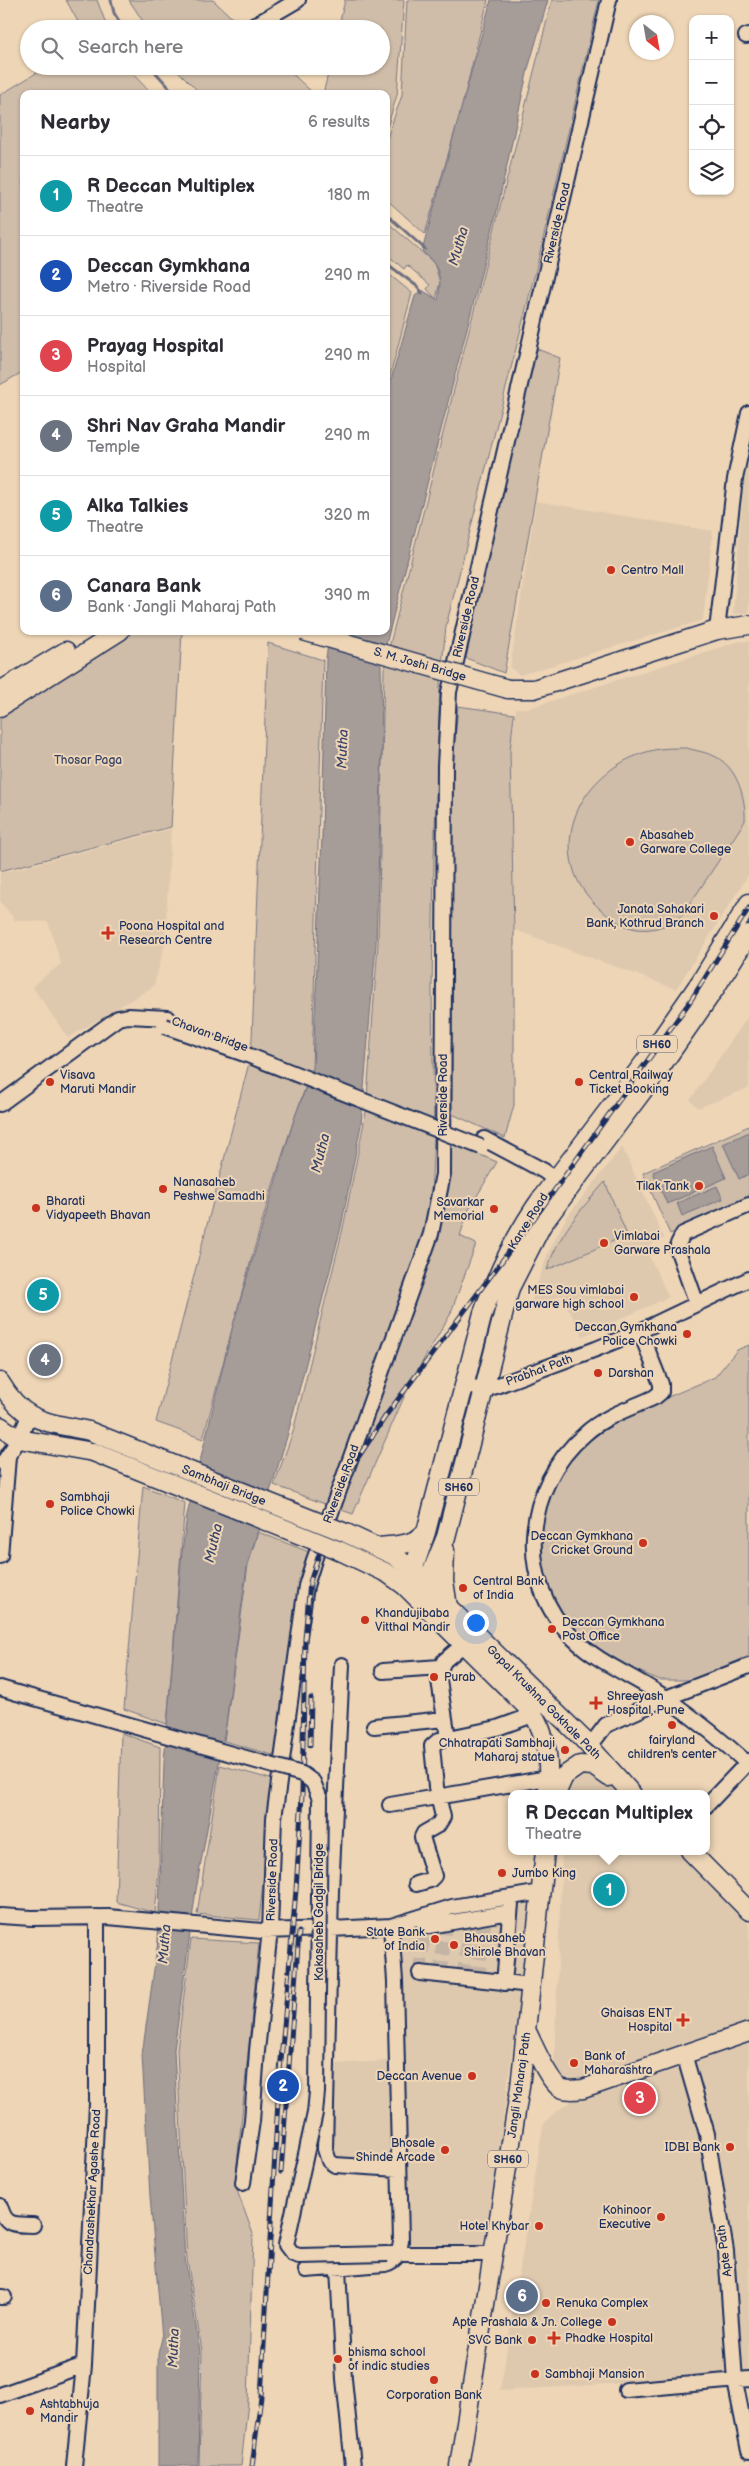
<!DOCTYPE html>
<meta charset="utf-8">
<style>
:root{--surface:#fff;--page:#f7f7f7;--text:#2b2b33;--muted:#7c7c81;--line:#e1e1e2;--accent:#b45309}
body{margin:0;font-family:"Balsamiq Sans",sans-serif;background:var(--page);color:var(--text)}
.controls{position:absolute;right:15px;top:15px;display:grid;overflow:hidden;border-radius:10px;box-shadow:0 1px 4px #0004}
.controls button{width:45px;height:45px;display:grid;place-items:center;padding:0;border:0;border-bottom:1px solid var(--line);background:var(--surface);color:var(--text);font:25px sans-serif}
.compass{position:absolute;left:629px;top:15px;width:45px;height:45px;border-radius:50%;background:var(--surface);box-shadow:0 1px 4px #0004;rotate:149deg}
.you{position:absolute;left:475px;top:1622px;width:18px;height:18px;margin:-12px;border:4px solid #fff;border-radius:50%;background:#1a73e8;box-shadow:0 0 0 8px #1a73e833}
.badge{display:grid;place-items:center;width:32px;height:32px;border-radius:50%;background:var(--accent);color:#fff;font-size:16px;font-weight:700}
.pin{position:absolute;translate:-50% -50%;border:2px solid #fff;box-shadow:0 1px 5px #0006}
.popup{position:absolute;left:508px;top:1790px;width:202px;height:65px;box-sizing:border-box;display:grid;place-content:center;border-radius:10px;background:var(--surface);filter:drop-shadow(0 1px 4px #0005);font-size:16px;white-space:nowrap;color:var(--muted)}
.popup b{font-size:19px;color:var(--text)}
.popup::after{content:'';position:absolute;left:50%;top:100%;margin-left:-10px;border:10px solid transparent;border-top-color:var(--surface)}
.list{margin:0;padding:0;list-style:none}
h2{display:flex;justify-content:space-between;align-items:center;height:65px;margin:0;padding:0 20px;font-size:21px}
h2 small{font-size:16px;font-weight:400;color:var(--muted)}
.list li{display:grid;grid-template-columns:32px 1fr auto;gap:15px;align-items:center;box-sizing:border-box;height:80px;padding:0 20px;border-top:1px solid var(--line)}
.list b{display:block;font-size:19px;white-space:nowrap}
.list p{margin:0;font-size:16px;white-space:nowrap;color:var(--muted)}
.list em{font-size:16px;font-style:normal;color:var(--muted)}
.icon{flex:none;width:28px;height:28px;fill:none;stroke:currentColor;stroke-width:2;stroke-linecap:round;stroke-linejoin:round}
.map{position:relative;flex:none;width:749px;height:2466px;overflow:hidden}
.search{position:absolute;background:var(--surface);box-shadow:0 1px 4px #0004;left:20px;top:20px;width:370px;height:55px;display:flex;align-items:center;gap:12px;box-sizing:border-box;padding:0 18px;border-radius:28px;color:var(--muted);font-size:19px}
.panel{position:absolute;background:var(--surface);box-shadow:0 1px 4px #0004;left:20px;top:90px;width:370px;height:545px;border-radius:10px}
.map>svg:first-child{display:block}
.built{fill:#dec9af}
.green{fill:#cfbda9;stroke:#757684}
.water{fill:#a69c98;stroke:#6e7081}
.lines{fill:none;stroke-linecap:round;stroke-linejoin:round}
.stream{stroke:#6e7081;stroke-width:3}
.minor-tunnel{stroke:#c4b4a4;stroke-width:14;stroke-dasharray:14 7;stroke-linecap:butt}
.minor-casing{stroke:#1b2f5e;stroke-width:18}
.major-casing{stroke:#1b2f5e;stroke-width:21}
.minor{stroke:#eed5b6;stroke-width:14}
.major{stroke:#eed5b6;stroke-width:18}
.rail-casing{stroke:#1b2f5e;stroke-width:5}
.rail{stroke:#eed5b6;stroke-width:3;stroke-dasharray:9;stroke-linecap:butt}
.minor-bridge-casing{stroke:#1b2f5e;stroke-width:18;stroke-linecap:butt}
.major-bridge-casing{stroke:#1b2f5e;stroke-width:21;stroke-linecap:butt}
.minor-bridge{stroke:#eed5b6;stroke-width:14}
.major-bridge{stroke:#eed5b6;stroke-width:18}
.poi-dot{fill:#c8321e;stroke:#eed5b6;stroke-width:2}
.labels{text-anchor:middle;stroke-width:4;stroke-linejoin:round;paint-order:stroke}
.shield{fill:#eed5b6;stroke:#5a6178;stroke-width:1}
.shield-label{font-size:11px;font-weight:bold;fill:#1b2f5e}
.street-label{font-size:12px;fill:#1b2f5e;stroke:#eed5b6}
.poi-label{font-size:12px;fill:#1b2f5e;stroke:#eed5b6;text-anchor:start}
.park-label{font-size:12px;fill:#364469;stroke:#eed5b6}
.water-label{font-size:14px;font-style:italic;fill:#37456a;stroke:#eed5b6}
</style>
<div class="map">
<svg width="749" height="2466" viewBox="0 0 749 2466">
<rect width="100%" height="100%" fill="#eed5b6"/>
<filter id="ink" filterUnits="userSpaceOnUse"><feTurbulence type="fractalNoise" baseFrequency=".02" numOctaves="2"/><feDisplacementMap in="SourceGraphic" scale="10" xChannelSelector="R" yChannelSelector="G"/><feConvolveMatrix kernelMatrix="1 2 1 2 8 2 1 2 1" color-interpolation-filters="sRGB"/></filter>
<g filter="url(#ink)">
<path class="built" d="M749,460v153l-16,1 11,-135z
M536,501l177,30 -10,89 -183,55 -10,-7z
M740,641h9v233l-73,115 -161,-59 -5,-180 6,-42h13z
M171,829l-6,114 -11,43 -86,52 -36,-52 29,-22 -13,-42 -33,-2 -15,-19v-28z
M749,1015v73l-51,20 -8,-8z
M622,1147l42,91 -19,10 24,49 -86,39 -22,-41 -34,18 21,-60 18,-35z
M583,1771l19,6 16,17h-53l3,-14z
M562,1851h113l74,74v101l-175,60 -20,-18z
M532,1896l-45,349 -79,-1 -5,-78 -70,-7v-95l69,-4 -4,-132 61,-19z
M749,2040v335l-249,16 43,-265 4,-6 11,-10 18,-11z"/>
<path class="green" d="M66,0h31l11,29h-26z
M129,0h84l31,29h-96z
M345,0h59l-7,95 -11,36v-37h-63l7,-28h51v-37h-43z
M407,0h81l-27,110 -36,124 -39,-35v-58l16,-46z
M552,0h47l-62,265 -91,361 -6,59 -6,171 -2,134 2,144 -4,83 -100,289 -56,-21 19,-53 50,-204 23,-116 12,-169 6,-275z
M48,66h77l27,28h-128v277l-24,14v-290z
M173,66h111l30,28h-113z
M386,221l48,42 6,19 -4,17 -9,-10 3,-4 -23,-20 -3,4 -18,-15z
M386,272l26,21 -26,98z
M537,349l23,9 -56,315 -38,-15 40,-196z
M132,631h50l-11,196 -171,44v-157z
M268,643l55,17 -11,409c-45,121 -76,246 -109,370l-47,-17 93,-359 3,-24z
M458,706l56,8 -4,37 4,179v175l-9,33 -53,-24v-340z
M686,748c8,2 18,4 26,7 25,10 34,42 33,66l-63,95c-31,21 -56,17 -83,-8 -10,-9 -21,-23 -25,-37 -18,-58 28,-112 85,-122 8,-1 18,-1 27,-1z
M749,1126v73l-79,35 -27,-61z
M452,1143l45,19 -29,49 -8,25 16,8 -26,71 -39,66 -58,133 -20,-7 96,-246 17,-71z
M605,1182l22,53 -80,35c11,-35 34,-61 58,-88z
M749,1345v311l-56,24h-33l-63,-26 -44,-45 -17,-73 18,-60 44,-49 117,-50 22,-27z
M143,1486l42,17 -18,221 -43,-15z
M258,1532l51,20 -8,22 -25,182 -52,-15 24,-176z
M121,1733l39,14 -1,123 -4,43 -39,-11z
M220,1765l54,15 -15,140 -62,-6z
M191,1939l68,4 -24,242 18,49 -5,168 -7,64h-42l3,-115 -15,-92 -10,-209z"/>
<path class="water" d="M491,0h57l-20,69 -32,146 -115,449 1,84 -6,195 -15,182 -20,102 -54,210 -40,129 -21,158 -30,166 -22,160 11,209 15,92 -2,115h-40v-112l4,-16 -12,-142 -8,-141 16,-114 6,-179 17,-202 6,-45 46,-190 61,-206 19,-50 9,-234 4,-177 4,-27h56v-234l29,-101 7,-6 16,10c4,-23 2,-33 -16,-49z
M749,1132v42l-10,5 -16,-35z
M712,1146l14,32 -59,26 -14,-32z
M717,1186l6,13 -41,17 -5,-13z"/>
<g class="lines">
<path class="stream" d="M111,0l3,13 10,16
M150,66l25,28
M386,214l39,35
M386,263l32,24 4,6"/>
<path class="minor-tunnel" d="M420,1973l4,-46
M441,1976l4,-53
M463,1978l9,-59
M478,1980l7,-64"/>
<defs>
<path id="minor" d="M250,28l48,-28
M746,36l3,-1
M717,630l18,-151 14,-66
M0,1104l118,-86 10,-2 40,2
M484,1139l60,32 19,14
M697,1304l-19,-53v-7l5,-10 66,-29
M640,1331l21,53v8l-6,5c-23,11 -51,19 -70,37 -61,52 -71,147 -11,205 26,25 62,38 92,59 28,20 57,43 83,67
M465,1385l20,5 111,-41 44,-18 109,-52
M3,1463l16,-24 10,-23
M0,1556l8,-99
M342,1665l-11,226 -6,258 4,12 6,4 63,4
M383,1671l57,-4
M0,1688l17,5
M374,1726l71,-7
M448,1738l-10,-64 6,-13 19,-16
M590,1746l16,-21 60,-27 83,-32
M390,1805l158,-27
M706,1806l43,-45
M416,1884l14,-4 4,-4 -12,-39 2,-4 14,-8 5,-8 -7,-30 -4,-41 7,-6 58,-12 36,-13
M0,1916l32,2 76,-1 154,14 69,-2 60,-3 61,-19 89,-15
M424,1927l86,-15
M420,1973l111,12
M504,1983l7,-79
M684,2054l23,80 10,63 9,54 9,130 14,70
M243,2183l9,-62 5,-70 13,-121 4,-112 32,-232 8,-26 117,-326 12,-60 2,-408 4,-74 160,-692
M0,2206c6,21 13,18 33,19
M391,2254h101
M338,2269l6,110 9,87
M306,2270l79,-6c13,-4 14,-11 16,-23l-6,-260 -4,-55
M0,2297h4
M626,2390l123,-11
M0,2395l84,-30
M74,2466l10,-101 13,-261v-187"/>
<path id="major" d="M508,689h26l183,-59 32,-5
M0,691l66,-40
M0,707l120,-76
M0,1382c25,42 45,39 89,49
M0,1426l19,13 74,13
M346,1533l49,23 31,25 18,22 139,136 49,55
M378,1547c18,-2 35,-1 48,-15
M338,1550l49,23 18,13 126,125c18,26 18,52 17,83
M445,1550l-1,31 4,26
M405,1586l8,-16 13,-38 57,-219c15,-42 34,-81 60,-117l104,-137 54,-78 48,-78
M416,1596l17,-27 13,-32 64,-249 32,-63 118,-157 54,-78 35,-56
M556,1794l8,-18 16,-11 13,1 16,11
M690,1851l59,60
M526,2030c8,15 20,47 33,57 6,4 16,3 24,2l166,-57
M459,2466l61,-379 25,-236"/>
</defs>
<use href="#minor" class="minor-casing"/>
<use href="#major" class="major-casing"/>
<use href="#minor" class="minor"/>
<use href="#major" class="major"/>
<defs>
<path id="rail" d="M310,1745l1,-47
M281,2172l18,-240
M252,2466l9,-69 18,-314 17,-193 6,-95 3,-156 5,-57 31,-95 8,-16 38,-57 154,-205 150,-209 58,-92"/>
</defs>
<use href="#rail" class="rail-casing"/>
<use href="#rail" class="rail"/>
<defs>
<path id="minor-bridge" d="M164,1026l86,30 231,91
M17,1693l285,81 11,8 7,17 -3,293 -2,21 -29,132 7,9 6,2 89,-2"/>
<path id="major-bridge" d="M303,631l205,58
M89,1431l257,102
M93,1452l245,98"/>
</defs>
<use href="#minor-bridge" class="minor-bridge-casing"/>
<use href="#major-bridge" class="major-bridge-casing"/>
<use href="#minor-bridge" class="minor-bridge"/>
<use href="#major-bridge" class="major-bridge"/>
</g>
</g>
<g class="poi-dot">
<circle cx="611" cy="570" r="5"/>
<circle cx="630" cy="842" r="5"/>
<circle cx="714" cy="916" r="5"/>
<path d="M105.5 925.5h5v5h5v5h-5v5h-5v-5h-5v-5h5z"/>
<circle cx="50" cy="1082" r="5"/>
<circle cx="579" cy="1082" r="5"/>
<circle cx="699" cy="1186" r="5"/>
<circle cx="163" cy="1189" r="5"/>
<circle cx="36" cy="1208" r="5"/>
<circle cx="494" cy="1209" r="5"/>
<circle cx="604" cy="1243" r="5"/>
<circle cx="634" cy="1297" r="5"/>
<circle cx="687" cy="1334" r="5"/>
<circle cx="598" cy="1373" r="5"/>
<circle cx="50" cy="1504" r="5"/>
<circle cx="643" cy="1543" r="5"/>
<circle cx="463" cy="1588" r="5"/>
<circle cx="365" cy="1620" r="5"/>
<circle cx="552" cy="1629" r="5"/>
<circle cx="434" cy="1677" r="5"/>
<path d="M593.5 1695.5h5v5h5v5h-5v5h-5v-5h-5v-5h5z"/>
<circle cx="672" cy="1725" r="5"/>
<circle cx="565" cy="1750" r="5"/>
<circle cx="502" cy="1873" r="5"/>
<circle cx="435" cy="1939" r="5"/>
<circle cx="454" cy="1945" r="5"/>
<path d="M680.5 2012.5h5v5h5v5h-5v5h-5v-5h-5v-5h5z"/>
<circle cx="574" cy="2063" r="5"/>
<circle cx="472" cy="2076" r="5"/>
<circle cx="730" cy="2147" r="5"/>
<circle cx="445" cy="2150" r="5"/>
<circle cx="661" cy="2217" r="5"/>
<circle cx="539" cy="2226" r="5"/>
<circle cx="546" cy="2303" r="5"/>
<circle cx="612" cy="2322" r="5"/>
<path d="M551.5 2330.5h5v5h5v5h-5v5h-5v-5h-5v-5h5z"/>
<circle cx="532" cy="2340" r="5"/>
<circle cx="338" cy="2359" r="5"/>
<circle cx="535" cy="2374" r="5"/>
<circle cx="434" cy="2380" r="5"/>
<circle cx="30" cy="2411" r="5"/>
</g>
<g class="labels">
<g class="shield">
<rect x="637" y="1035.5" width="40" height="17" rx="4"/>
<rect x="439" y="1478.5" width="40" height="17" rx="4"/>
<rect x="488" y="2150.5" width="40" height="17" rx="4"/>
</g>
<g class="shield-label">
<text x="657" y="1048">SH60</text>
<text x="459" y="1491">SH60</text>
<text x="508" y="2163">SH60</text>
</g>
<g class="street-label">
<text transform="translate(557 223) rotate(-77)" y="4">Riverside Road</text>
<text transform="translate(466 617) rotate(-77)" y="4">Riverside Road</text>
<text transform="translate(420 664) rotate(16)" y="4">S. M. Joshi Bridge</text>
<text transform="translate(210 1034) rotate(20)" y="4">Chavan Bridge</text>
<text transform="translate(443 1095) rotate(-90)" y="4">Riverside Road</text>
<text transform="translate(528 1221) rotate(-58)" y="4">Karve Road</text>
<text transform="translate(539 1370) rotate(-20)" y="4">Prabhat Path</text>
<text transform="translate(341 1484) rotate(-70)" y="4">Riverside Road</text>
<text transform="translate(224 1485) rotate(22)" y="4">Sambhaji Bridge</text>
<text transform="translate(544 1702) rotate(45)" y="4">Gopal Krushna Gokhale Path</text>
<text transform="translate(272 1880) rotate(-88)" y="4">Riverside Road</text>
<text transform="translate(319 1912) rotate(-90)" y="4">Kakasaheb Gadgil Bridge</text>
<text transform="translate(519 2085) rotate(-82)" y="4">Jangli Maharaj Path</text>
<text transform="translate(92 2192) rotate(-87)" y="4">Chandrashekhar Agashe Road</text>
<text transform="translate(724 2251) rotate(-97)" y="4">Apte Path</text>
</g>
<g class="poi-label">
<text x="621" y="574">Centro Mall</text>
<text x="640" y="839">Abasaheb<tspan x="640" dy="14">Garware College</tspan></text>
<text x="704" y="913" text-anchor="end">Janata Sahakari<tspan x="704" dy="14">Bank, Kothrud Branch</tspan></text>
<text x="119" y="930">Poona Hospital and<tspan x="119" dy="14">Research Centre</tspan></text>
<text x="60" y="1079">Visava<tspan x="60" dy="14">Maruti Mandir</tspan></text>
<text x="589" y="1079">Central Railway<tspan x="589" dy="14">Ticket Booking</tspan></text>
<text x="173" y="1186">Nanasaheb<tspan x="173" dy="14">Peshwe Samadhi</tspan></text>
<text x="689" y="1190" text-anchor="end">Tilak Tank</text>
<text x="46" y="1205">Bharati<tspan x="46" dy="14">Vidyapeeth Bhavan</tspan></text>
<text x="484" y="1206" text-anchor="end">Savarkar<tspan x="484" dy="14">Memorial</tspan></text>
<text x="614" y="1240">Vimlabai<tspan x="614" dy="14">Garware Prashala</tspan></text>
<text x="624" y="1294" text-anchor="end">MES Sou vimlabai<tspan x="624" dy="14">garware high school</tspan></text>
<text x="677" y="1331" text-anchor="end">Deccan Gymkhana<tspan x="677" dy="14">Police Chowki</tspan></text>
<text x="608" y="1377">Darshan</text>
<text x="60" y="1501">Sambhaji<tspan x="60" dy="14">Police Chowki</tspan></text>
<text x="633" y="1540" text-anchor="end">Deccan Gymkhana<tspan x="633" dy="14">Cricket Ground</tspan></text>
<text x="473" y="1585">Central Bank<tspan x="473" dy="14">of India</tspan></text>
<text x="375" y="1617">Khandujibaba<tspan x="375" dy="14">Vitthal Mandir</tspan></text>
<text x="562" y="1626">Deccan Gymkhana<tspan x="562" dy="14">Post Office</tspan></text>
<text x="444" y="1681">Purab</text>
<text x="607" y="1700">Shreeyash<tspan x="607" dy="14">Hospital, Pune</tspan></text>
<text x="672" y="1744" text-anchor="middle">fairyland<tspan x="672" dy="14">children's center</tspan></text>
<text x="555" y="1747" text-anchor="end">Chhatrapati Sambhaji<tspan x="555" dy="14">Maharaj statue</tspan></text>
<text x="512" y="1877">Jumbo King</text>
<text x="425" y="1936" text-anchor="end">State Bank<tspan x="425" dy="14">of India</tspan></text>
<text x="464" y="1942">Bhausaheb<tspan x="464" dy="14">Shirole Bhavan</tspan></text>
<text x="672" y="2017" text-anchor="end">Ghaisas ENT<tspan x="672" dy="14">Hospital</tspan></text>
<text x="584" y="2060">Bank of<tspan x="584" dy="14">Maharashtra</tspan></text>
<text x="462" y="2080" text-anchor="end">Deccan Avenue</text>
<text x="435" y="2147" text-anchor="end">Bhosale<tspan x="435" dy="14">Shinde Arcade</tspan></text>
<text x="720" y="2151" text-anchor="end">IDBI Bank</text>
<text x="651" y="2214" text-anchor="end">Kohinoor<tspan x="651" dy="14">Executive</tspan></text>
<text x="529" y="2230" text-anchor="end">Hotel Khybar</text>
<text x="556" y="2307">Renuka Complex</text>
<text x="602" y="2326" text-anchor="end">Apte Prashala &amp; Jn. College</text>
<text x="565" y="2342">Phadke Hospital</text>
<text x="522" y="2344" text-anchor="end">SVC Bank</text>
<text x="348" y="2356">bhisma school<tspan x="348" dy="14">of indic studies</tspan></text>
<text x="545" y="2378">Sambhaji Mansion</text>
<text x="434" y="2399" text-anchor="middle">Corporation Bank</text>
<text x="40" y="2408">Ashtabhuja<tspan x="40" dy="14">Mandir</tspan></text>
</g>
<g class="park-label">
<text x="88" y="764">Thosar Paga</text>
</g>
<g class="water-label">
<text transform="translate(458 246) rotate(-74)" y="5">Mutha</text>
<text transform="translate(342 749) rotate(-88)" y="5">Mutha</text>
<text transform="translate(320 1153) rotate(-76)" y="5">Mutha</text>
<text transform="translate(213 1543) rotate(-77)" y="5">Mutha</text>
<text transform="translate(164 1944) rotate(-85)" y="5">Mutha</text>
<text transform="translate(173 2348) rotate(-88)" y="5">Mutha</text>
</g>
</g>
</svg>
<div class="controls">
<button>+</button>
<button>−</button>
<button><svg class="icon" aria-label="locate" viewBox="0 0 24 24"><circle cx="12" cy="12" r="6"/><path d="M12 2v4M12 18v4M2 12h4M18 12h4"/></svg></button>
<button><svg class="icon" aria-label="layers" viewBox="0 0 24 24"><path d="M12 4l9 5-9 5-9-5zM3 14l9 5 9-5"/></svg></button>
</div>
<svg class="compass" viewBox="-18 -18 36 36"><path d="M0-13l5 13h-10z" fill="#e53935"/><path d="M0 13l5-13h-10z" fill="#7c7c81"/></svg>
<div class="you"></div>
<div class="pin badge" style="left:609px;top:1890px;background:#0f9aa8">1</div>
<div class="popup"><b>R Deccan Multiplex</b>Theatre</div>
<div class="pin badge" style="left:283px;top:2086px;background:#1a4fb4">2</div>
<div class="pin badge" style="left:640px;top:2098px;background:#e0444e">3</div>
<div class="pin badge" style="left:45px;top:1360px;background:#6b7280">4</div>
<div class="pin badge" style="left:43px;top:1295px;background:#0f9aa8">5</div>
<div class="pin badge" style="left:522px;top:2296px;background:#5c6f8a">6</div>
<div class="search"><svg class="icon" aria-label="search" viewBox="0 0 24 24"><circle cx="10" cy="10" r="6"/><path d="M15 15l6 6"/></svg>Search here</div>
<section class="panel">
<h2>Nearby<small>6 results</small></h2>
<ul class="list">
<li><span class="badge" style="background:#0f9aa8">1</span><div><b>R Deccan Multiplex</b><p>Theatre</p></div><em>180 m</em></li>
<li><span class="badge" style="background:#1a4fb4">2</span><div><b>Deccan Gymkhana</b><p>Metro · Riverside Road</p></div><em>290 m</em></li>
<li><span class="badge" style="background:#e0444e">3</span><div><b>Prayag Hospital</b><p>Hospital</p></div><em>290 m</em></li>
<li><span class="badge" style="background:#6b7280">4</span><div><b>Shri Nav Graha Mandir</b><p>Temple</p></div><em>290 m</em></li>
<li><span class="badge" style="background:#0f9aa8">5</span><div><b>Alka Talkies</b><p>Theatre</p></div><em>320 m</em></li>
<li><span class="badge" style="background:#5c6f8a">6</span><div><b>Canara Bank</b><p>Bank · Jangli Maharaj Path</p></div><em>390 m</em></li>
</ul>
</section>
</div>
